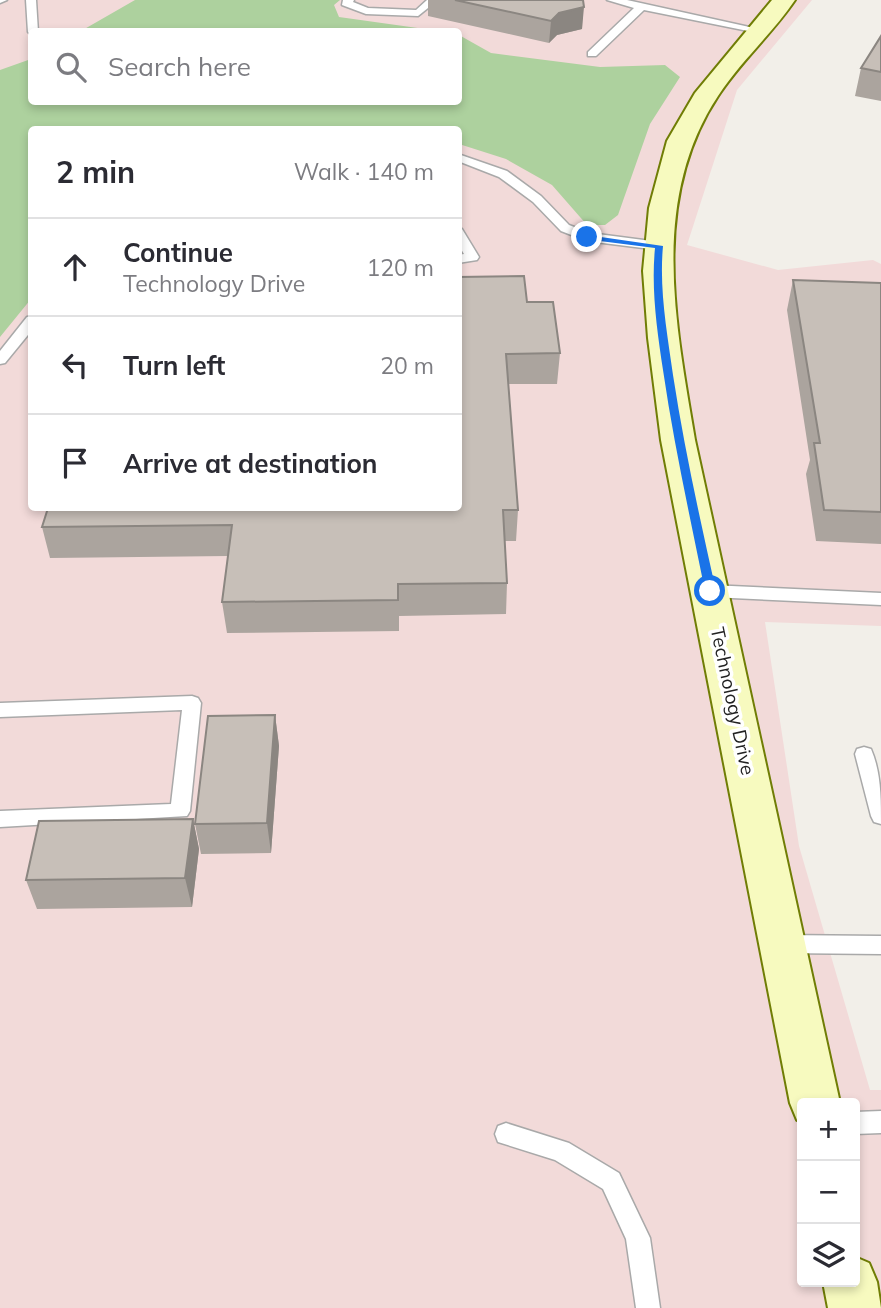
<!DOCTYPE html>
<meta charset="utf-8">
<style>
:root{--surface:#fff;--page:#f2f2f3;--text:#2b2b33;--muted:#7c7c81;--line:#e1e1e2}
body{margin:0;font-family:Mulish,sans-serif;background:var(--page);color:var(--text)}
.controls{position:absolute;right:21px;bottom:21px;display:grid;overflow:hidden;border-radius:7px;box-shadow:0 4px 10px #0003}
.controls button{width:63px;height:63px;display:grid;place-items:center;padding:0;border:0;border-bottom:2px solid var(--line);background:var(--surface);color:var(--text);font:35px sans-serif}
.stop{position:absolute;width:21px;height:21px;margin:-16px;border:5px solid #1a73e8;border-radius:50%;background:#fff}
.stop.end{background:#1a73e8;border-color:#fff;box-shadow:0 2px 7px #0008}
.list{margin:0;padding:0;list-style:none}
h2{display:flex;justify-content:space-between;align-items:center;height:91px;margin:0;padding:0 28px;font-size:30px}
h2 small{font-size:23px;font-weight:400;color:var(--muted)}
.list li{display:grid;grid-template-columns:46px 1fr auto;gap:21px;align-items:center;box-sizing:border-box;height:98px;padding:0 28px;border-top:2px solid var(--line)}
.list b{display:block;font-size:26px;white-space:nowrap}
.list p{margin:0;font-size:23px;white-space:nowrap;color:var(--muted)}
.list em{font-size:23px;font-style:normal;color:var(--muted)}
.icon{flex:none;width:38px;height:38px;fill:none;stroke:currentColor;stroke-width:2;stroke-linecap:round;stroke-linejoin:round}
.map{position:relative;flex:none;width:881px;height:1308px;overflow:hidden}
.search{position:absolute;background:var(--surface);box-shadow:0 4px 10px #0003;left:28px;top:28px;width:434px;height:77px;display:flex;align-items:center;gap:18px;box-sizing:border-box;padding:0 24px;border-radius:7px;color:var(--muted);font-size:26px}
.panel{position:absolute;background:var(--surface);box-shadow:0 4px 10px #0003;left:28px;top:126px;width:434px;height:385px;border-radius:7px}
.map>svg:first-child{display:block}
.commercial{fill:#f2dad9;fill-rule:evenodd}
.forest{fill:#add19e}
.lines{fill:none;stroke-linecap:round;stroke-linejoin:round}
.lane-casing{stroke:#a9a9a9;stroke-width:3}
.secondary-casing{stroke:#707d05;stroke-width:4}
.lane{fill:#fff;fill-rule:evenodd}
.secondary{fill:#f7fabf;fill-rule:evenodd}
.wall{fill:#aba49e}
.shaded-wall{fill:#8b8681}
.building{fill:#c7bfb8;stroke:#8b8681;stroke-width:2}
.route{fill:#1a73e8}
.labels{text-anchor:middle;stroke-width:7;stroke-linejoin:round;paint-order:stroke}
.street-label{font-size:19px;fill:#222;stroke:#fff}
</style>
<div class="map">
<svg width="881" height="1308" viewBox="0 0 881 1308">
<rect width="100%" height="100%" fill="#f2efe9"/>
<path class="commercial" d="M0,0h812l-75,90 -50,155 91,25 95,-10 8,4v362l-116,-4 34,224 71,244h11v218h-881zM32,32h426v70h-426zM32,130h426v378h-426zM802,1103h53v179h-53z"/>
<path class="forest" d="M135,0h205l-6,5 5,12 100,14h-358z
M459,35l32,18 109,14 65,-2 15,12 -30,47 -32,91 -13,10h-18l-35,-40 -46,-26 -47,-15 -1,-14h-426l-1,169 -31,38v-267l31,-11 1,43h426z"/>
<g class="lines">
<defs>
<path id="lane" d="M0,0h7l-7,3z
M26,0h10l2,32h-6v3l-4,-3z
M343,0h11l-1,2 15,6 48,2 11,-10h11l-20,16 -52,-2 -24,-9z
M607,0h20l136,30 -5,3 -114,-23 -48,46h-8v-4l46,-44z
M458,154l49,17 34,25 28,29 21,8 69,9 6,4 -6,4 -72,-9 -26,-10 -28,-29 -34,-25 -41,-16z
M458,228l4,1 17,28 -2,3 -19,3v-8l6,-1 -6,-10z
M32,316v14l-27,33 -5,1v-13l27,-34z
M710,585l171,8v12l-171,-8 -8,-6z
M192,696l6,2 3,5 -11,108 -3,5 -187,11v-16l171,-7 11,-94 -182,7v-14z
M864,747l7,2c10,23 10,49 10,75l-7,-2 -3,-6 -16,-62 2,-5z
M782,935l99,1v18l-99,-1 -7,-3 -3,-6 3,-6z
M881,1111v22l-26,1v-22z
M506,1123l63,20 50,30 31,65 10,70h-24l-10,-69 -23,-50 -48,-29 -57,-18 -3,-8 3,-8z"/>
<path id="secondary" d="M772,0h23c-23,34 -55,62 -77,96 -69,104 -42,230 -23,344l145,663h-38v18l-5,-1 -7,-17 -129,-663 -13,-102 -5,-67 6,-63 18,-67 28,-48z
M855,1257l14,6 8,19 4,26h-53l-5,-26h32z"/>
</defs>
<use href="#lane" class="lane-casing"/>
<use href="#secondary" class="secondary-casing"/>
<use href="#lane" class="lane"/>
<use href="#secondary" class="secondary"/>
</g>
<path class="wall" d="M428,0h155l-1,29 -25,6 -8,8 -121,-27z
M881,36v65l-26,-5 6,-28z
M458,277l69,25 33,51 -3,31h-49l10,126 -2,31h-11l2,42 -1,31 -107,2v15l-172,2 -5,-31 6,-46 -178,2 -8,-31 416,-19z
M793,280l88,3v261l-65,-3 -10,-67 4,-14 -23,-150z
M275,715l4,31 -8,107 -70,1 -6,-30z
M193,819l6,30 -7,58 -155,2 -11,-29z"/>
<path class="shaded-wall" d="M584,7l-2,22 -25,6 -8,8 2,-22 8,-8z
M275,715l4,31 -8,107 -4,-30z
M193,819l6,30 -7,58 -7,-29z"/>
<path class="building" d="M455,0h128l1,7 -25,6 -8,8z
M881,36v36l-20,-4z
M524,276l3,26h26l7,51 -54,1 12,156h-15l4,73 -109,1v16l-176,2 10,-77 -190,2 6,-19h410v-231z
M793,280l88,3v229l-57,-2 -10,-67h6z
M275,715l-8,108 -72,1 13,-108z
M193,819l-8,59 -159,2 13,-59z"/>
<path class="route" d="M587,235l76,11c-4,43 4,86 10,129 11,72 27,144 43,216l-2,3h-7l-2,-3c-15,-74 -31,-146 -42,-221 -6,-40 -12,-81 -8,-122l-71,-9z"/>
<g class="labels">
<g class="street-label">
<text transform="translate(733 701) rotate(78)" y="7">Technology Drive</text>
</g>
</g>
</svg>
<div class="controls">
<button>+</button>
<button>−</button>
<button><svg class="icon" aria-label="layers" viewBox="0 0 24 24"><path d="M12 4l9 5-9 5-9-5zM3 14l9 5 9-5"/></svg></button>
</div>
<div class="stop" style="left:710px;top:591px"></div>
<div class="stop end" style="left:587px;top:237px"></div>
<div class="search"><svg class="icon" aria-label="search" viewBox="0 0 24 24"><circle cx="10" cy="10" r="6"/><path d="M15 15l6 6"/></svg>Search here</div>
<section class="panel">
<h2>2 min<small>Walk · 140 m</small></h2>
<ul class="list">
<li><svg class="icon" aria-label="ahead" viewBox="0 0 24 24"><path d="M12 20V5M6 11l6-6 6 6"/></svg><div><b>Continue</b><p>Technology Drive</p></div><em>120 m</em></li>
<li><svg class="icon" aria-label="left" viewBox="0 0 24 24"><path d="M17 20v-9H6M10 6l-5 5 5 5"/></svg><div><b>Turn left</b></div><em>20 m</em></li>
<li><svg class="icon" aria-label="arrive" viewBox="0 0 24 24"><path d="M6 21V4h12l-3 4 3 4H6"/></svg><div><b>Arrive at destination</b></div></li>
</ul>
</section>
</div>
